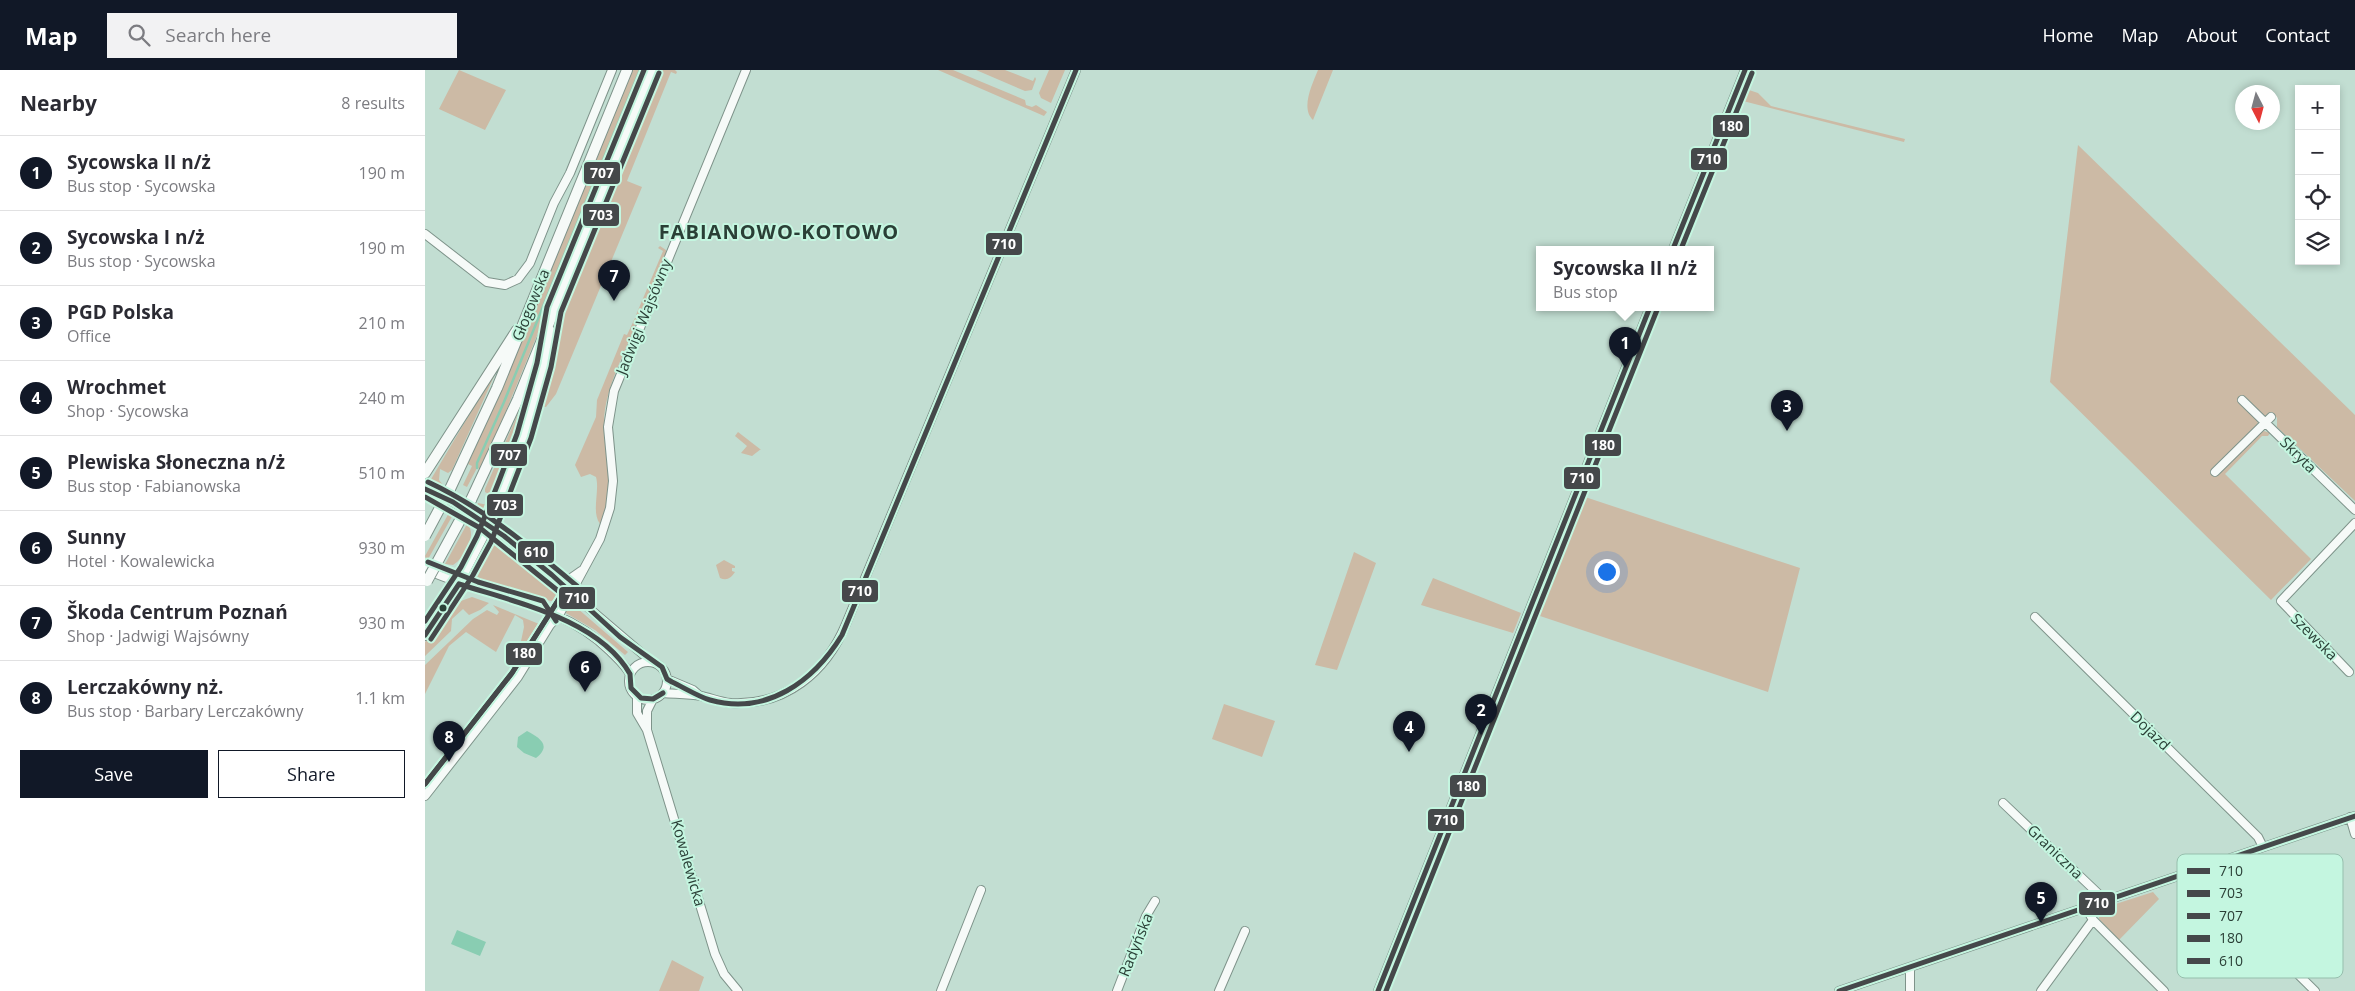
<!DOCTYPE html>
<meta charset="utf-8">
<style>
:root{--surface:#fff;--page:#f2f2f3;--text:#2b2b33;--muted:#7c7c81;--line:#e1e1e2;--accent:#111827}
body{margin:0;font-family:"Open Sans",sans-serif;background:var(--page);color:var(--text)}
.controls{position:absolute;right:15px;top:15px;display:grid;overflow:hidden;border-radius:0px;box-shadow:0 2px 8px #0003}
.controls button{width:45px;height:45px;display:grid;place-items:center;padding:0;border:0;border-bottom:1px solid var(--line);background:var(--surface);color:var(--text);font:25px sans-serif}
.compass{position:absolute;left:1810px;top:15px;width:45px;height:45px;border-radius:50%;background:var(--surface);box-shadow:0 2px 8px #0003;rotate:174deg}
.you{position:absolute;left:1181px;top:501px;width:18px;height:18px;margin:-12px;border:4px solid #fff;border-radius:50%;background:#1a73e8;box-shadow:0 0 0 8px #1a73e833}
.badge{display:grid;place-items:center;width:32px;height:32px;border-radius:50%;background:var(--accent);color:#fff;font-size:16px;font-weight:700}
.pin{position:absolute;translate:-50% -41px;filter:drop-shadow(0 1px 2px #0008)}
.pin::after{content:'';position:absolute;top:26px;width:18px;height:15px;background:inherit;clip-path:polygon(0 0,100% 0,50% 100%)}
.popup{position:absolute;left:1111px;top:176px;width:178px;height:65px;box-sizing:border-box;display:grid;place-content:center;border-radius:0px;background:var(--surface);filter:drop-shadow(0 1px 4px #0005);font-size:16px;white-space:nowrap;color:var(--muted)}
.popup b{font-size:19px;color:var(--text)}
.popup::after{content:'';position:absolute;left:50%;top:100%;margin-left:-10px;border:10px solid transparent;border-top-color:var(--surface)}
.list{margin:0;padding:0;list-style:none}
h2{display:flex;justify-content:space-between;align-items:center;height:65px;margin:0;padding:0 20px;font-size:21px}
h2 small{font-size:16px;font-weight:400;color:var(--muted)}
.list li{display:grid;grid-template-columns:32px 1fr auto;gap:15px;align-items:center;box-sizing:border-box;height:75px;padding:0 20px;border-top:1px solid var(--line)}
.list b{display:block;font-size:19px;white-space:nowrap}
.list p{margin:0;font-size:16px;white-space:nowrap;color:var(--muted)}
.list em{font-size:16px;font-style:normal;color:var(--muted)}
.actions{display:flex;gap:10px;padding:15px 20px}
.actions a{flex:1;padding:11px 0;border:1px solid var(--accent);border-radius:0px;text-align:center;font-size:18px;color:var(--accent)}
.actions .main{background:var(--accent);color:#fff}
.icon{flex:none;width:28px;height:28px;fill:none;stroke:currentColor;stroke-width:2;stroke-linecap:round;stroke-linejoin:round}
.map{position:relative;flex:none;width:1930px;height:921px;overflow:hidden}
header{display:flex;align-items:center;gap:30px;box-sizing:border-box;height:70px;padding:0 25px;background:var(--accent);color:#fff}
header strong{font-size:24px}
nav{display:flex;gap:28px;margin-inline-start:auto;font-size:18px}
.search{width:350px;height:45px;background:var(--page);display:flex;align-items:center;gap:12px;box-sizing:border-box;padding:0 18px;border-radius:0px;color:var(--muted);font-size:19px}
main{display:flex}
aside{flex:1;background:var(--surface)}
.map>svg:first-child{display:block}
.green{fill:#ccbaa5}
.water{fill:#89cdb2}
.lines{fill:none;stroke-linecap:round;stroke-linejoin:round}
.stream{stroke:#89cdb2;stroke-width:2.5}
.minor-casing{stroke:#7e938a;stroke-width:10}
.major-casing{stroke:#7e938a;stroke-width:12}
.minor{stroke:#f6faf8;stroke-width:8}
.major{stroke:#f6faf8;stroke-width:10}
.major-bridge-casing{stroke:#7e938a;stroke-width:12;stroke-linecap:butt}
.major-bridge{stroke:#f6faf8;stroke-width:10}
.bus-1-casing{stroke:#c4f6e0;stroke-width:9}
.bus-2-casing{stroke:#c4f6e0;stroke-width:9}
.bus-3-casing{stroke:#c4f6e0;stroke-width:9}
.bus-4-casing{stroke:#c4f6e0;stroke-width:9}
.bus-5-casing{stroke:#c4f6e0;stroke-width:9}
.bus-1{stroke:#45484a;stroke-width:5}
.bus-2{stroke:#45484a;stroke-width:5}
.bus-3{stroke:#45484a;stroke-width:5}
.bus-4{stroke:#45484a;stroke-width:5}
.bus-5{stroke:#45484a;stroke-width:5}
.bus-dot{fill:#2a3f36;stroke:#c4f6e0;stroke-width:2}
.labels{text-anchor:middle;stroke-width:4;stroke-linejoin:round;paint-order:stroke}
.street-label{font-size:15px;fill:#2a3f36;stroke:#c4f6e0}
.district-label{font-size:20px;font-weight:bold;letter-spacing:1px;fill:#2a3f36;stroke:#c4f6e0}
.key{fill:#c4f6e0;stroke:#96bfad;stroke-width:1}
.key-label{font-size:14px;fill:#2a3f36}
.line-badge{stroke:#c4f6e0;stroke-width:2}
.badge-label{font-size:14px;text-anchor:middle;font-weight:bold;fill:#fff}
</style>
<header>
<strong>Map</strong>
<div class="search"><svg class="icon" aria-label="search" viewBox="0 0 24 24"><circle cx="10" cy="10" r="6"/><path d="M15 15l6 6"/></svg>Search here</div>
<nav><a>Home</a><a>Map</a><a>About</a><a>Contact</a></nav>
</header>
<main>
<aside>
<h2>Nearby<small>8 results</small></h2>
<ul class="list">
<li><span class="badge">1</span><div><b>Sycowska II n/ż</b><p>Bus stop · Sycowska</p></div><em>190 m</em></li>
<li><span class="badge">2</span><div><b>Sycowska I n/ż</b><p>Bus stop · Sycowska</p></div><em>190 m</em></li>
<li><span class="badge">3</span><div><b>PGD Polska</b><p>Office</p></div><em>210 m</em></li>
<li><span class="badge">4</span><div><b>Wrochmet</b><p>Shop · Sycowska</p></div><em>240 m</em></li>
<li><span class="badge">5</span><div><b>Plewiska Słoneczna n/ż</b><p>Bus stop · Fabianowska</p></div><em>510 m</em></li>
<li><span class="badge">6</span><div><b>Sunny</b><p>Hotel · Kowalewicka</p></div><em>930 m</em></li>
<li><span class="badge">7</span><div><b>Škoda Centrum Poznań</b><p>Shop · Jadwigi Wajsówny</p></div><em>930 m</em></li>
<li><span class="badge">8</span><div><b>Lerczakówny nż.</b><p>Bus stop · Barbary Lerczakówny</p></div><em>1.1 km</em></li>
</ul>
<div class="actions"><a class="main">Save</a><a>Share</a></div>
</aside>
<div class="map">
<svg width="1930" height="921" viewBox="0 0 1930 921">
<rect width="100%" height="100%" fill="#c2ded2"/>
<path class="green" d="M34,0l47,20 -21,40 -46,-21z
M207,0h14l-147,358 -19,41 -3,-1 -10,19 -4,-2 9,-19 -4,-2 39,-88z
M235,0h15l2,2 -1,2 -5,-2 -44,109 15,6 -86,207 -10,13 -8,-1 32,-110z
M513,0h15l72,30 1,5 6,2 4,-2 11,7 -3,4z
M551,0h29l28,11 2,-4 1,2 -4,11 -7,1z
M624,0h16l-14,33 -10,-5 -2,-5z
M893,0h15l-20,50c-13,-12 0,-37 5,-50z
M1321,19l12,4 13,13 134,33 -1,3 -161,-41 -9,10 5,-15z
M1653,75l277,270v86l-78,-74v-9l-5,-6 -14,8 -1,15 7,-4 6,2 -2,3h-6l-37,38 86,85 -40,41 -221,-218z
M235,176l6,4v4l-26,62 -4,-1 27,-64 -5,-3z
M210,248l3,1c-12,32 -33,68 -34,103 -1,26 14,80 -4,102 -9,-12 0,-33 -4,-47l-6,-3 -9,3 -6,-12 21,-48 1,-17 27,-66 3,1z
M117,288l-24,81 -30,78 -13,-8 3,-6 10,2 7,-8 -10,-5v-3z
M76,291l-49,109 -4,3 -8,-4 -1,11 4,5 -3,6 -13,-5z
M313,362l22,17h1l-9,7 -11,-3 6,-7 -12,-10z
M1157,426l218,72 -32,124 -234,-78z
M25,441l4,2 -27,48 -2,-5z
M42,454c11,10 -3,35 -14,41l-8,-1z
M66,466l64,54 5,10 -9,1 -84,-21z
M929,482l22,11 -39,107 -22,-5z
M299,490l11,6v2h-3v3l3,1c-4,6 -8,9 -15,6l-4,-13z
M1008,508l88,35 -8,20 -92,-28z
M47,527l17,6 -9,7 -11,5 -6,-6 -11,10 -1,12 -26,25v-14l19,-22 2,1 12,-19z
M145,532l58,50 -3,3 -30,-25 -31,-18z
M68,535l46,19 3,5 -24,40 -93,118v-7l86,-112 9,-22 4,-19 -1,-7 -8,-5 -19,37 -30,-20 -17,14 -24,48v-29l48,-46 14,-9 10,5 2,-3z
M799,634l51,17 -13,36 -50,-18z
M1728,822l6,7 -40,41 -20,-21 1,-10z
M247,890l32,17 -5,14h-40z"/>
<path class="water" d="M102,661c11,6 26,14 9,27l-12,-5 -7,-6 1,-10z
M32,860l29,12 -6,14 -29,-12z"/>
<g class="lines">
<path class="stream" d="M52,398v-5l27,-61 136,-332"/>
<defs>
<path id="minor" d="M0,164l62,48 18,3 13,-6 12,-16 24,-60 16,-30 42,-103
M1248,179l72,-179
M1817,330l113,110
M1790,402l56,-55
M0,419l41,20 30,20 156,133
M0,499c62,29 135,32 185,82 8,8 15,14 20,23
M133,510l13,-2 10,-7
M34,514l31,-60
M1610,547l223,220 5,10
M204 611a19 19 0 1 1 38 0a19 19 0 1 1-38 0Z
M1924,602l-68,-71 74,-78
M242,609l26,11 7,6
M238,623c12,1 26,1 38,3 10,2 19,6 30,7 55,3 95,-31 115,-79l230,-554
M212,626v17l10,17
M228,629l-6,12v19l68,224 9,20 14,17
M0,726l93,-119 32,-52 9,-10 41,-76 10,-31 3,-27 -5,-54 6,-36 132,-321
M1578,733l103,98
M1925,747l5,17
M1768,801l122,120
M1661,838l7,12 71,71
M516,921l40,-101
M692,921l29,-75 9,-15
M794,921l26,-60
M953,921l272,-684
M1414,921l516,-175
M1485,921v-24
M1616,921l52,-71"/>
<path id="major" d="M0,403l92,-143
M25,419l47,-101 130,-318
M46,430l47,-101 134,-329
M65,454c26,-62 50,-126 60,-193
M0,565l34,-51"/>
</defs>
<use href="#minor" class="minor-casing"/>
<use href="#major" class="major-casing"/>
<use href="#minor" class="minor"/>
<use href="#major" class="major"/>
<defs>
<path id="major-bridge" d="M0,466l25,-47
M2,511l44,-81"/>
</defs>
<use href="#major-bridge" class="major-bridge-casing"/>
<use href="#major-bridge" class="major-bridge"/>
<defs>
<path id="bus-1" d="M1248,179l72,-179
M0,419l28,13 51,34 48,39 68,62 42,30 5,12 5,3c11,5 27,15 38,18 57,16 104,-19 132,-65l234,-565
M34,514c55,18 140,35 171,90
M0,565l34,-51
M205,604l1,14 10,10 12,1 10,-6
M953,921l272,-684
M1414,921l516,-175"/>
<path id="bus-2" d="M6,569l42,-64 18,-33 40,-104 20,-71 10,-55 98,-239"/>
<path id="bus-3" d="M0,551l36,-54 16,-31 22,-55 18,-47 20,-71 10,-56 97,-237"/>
<path id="bus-4" d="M1256,179l71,-176
M0,427l55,31 82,66 -50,79 -87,111
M961,921l271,-681"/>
<path id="bus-5" d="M3,412c56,26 102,65 149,104
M3,492l50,20 65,19 13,20
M0,714l87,-111 54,-85"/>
</defs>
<use href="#bus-1" class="bus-1-casing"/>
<use href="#bus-2" class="bus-2-casing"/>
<use href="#bus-3" class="bus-3-casing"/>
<use href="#bus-4" class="bus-4-casing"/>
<use href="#bus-5" class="bus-5-casing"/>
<use href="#bus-1" class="bus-1"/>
<use href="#bus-2" class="bus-2"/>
<use href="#bus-3" class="bus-3"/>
<use href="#bus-4" class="bus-4"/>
<use href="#bus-5" class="bus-5"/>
</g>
<circle class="bus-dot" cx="18" cy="538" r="4.5"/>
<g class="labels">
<g class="street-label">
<text transform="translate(106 235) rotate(-68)" y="5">Głogowska</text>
<text transform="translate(219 247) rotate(-68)" y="5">Jadwigi Wajsówny</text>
<text transform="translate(1873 385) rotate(45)" y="5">Skryta</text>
<text transform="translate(1889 567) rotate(45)" y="5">Szewska</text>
<text transform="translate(1725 661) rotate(44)" y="5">Dojazd</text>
<text transform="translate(1630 782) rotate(44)" y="5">Graniczna</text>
<text transform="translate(263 793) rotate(74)" y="5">Kowalewicka</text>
<text transform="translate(711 875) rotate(-68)" y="5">Radyńska</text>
</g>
<g class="district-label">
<text x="354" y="169">FABIANOWO-KOTOWO</text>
</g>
</g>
<rect x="1752" y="784" width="166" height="124" rx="8" class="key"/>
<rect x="1762" y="798" width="23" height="6" fill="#45484a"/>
<rect x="1762" y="820" width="23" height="7" fill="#45484a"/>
<rect x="1762" y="843" width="23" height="6" fill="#45484a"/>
<rect x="1762" y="865" width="23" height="7" fill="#45484a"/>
<rect x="1762" y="888" width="23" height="6" fill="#45484a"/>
<g class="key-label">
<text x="1794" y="806">710</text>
<text x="1794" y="828">703</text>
<text x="1794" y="851">707</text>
<text x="1794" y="873">180</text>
<text x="1794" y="896">610</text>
</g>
<g class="line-badge">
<rect x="1287" y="44" width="38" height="24" rx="5" fill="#45484a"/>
<rect x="1265" y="77" width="38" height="24" rx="5" fill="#45484a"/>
<rect x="158" y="91" width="38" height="24" rx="5" fill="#45484a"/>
<rect x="157" y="133" width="38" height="24" rx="5" fill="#45484a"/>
<rect x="560" y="162" width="38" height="24" rx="5" fill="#45484a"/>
<rect x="1159" y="363" width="38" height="24" rx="5" fill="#45484a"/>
<rect x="65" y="373" width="38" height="24" rx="5" fill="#45484a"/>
<rect x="1138" y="396" width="38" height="24" rx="5" fill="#45484a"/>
<rect x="61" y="423" width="38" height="24" rx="5" fill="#45484a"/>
<rect x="92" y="470" width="38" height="24" rx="5" fill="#45484a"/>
<rect x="416" y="509" width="38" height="24" rx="5" fill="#45484a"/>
<rect x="133" y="516" width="38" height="24" rx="5" fill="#45484a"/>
<rect x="80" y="572" width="38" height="24" rx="5" fill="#45484a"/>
<rect x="1024" y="704" width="38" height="24" rx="5" fill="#45484a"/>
<rect x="1002" y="738" width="38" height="24" rx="5" fill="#45484a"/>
<rect x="1653" y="821" width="38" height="25" rx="5" fill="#45484a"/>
</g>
<g class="badge-label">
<text x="1306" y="61">180</text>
<text x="1284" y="94">710</text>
<text x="177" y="108">707</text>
<text x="176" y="150">703</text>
<text x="579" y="179">710</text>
<text x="1178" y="380">180</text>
<text x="84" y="390">707</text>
<text x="1157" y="413">710</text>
<text x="80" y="440">703</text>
<text x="111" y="487">610</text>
<text x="435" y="526">710</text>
<text x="152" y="533">710</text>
<text x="99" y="588">180</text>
<text x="1043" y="721">180</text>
<text x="1021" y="755">710</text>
<text x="1672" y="838">710</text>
</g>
</svg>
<div class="controls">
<button>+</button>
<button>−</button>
<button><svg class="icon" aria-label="locate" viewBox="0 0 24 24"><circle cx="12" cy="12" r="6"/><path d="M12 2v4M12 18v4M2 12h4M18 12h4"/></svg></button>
<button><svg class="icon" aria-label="layers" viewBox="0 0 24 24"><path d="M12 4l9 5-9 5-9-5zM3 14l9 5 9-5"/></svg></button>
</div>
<svg class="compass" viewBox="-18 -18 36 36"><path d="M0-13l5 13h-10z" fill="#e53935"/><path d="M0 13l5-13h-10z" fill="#7c7c81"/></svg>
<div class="you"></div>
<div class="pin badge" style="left:1200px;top:298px">1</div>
<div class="popup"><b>Sycowska II n/ż</b>Bus stop</div>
<div class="pin badge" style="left:1056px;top:665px">2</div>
<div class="pin badge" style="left:1362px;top:361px">3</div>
<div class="pin badge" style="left:984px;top:682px">4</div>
<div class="pin badge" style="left:1616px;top:853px">5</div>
<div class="pin badge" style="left:160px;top:622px">6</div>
<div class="pin badge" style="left:189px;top:231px">7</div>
<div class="pin badge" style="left:24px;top:692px">8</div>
</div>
</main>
